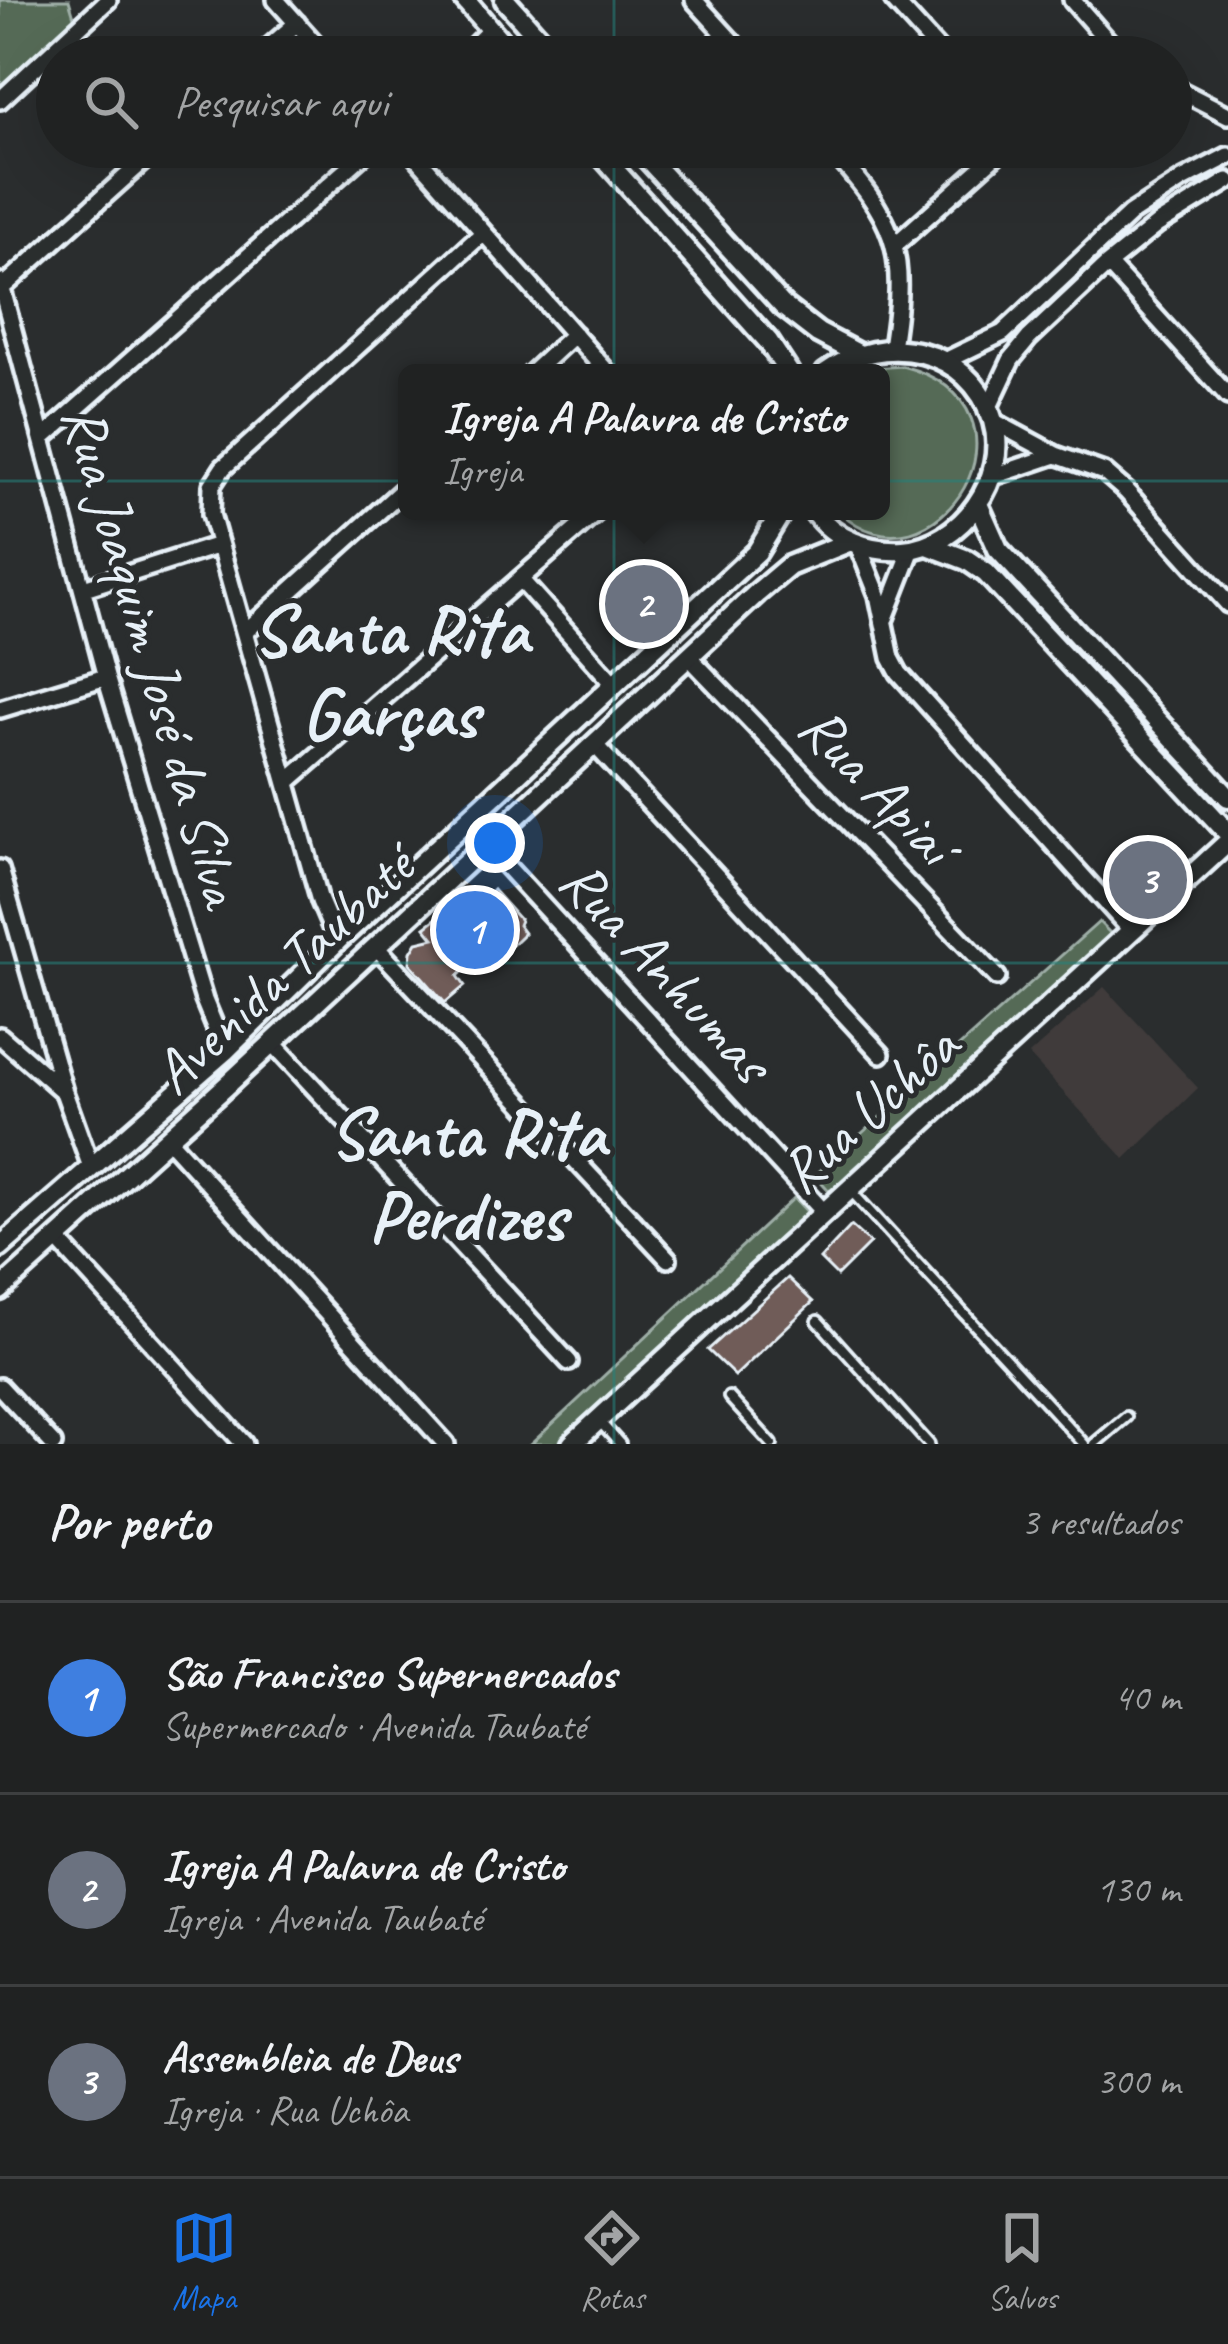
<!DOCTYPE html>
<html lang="pt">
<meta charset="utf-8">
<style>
:root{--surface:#202222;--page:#282a2a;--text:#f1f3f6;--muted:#a2a4a5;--line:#3d3f40;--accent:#1a73e8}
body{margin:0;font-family:Caveat,sans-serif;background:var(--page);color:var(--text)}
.you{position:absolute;left:495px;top:843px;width:42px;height:42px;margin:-30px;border:9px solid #fff;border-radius:50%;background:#1a73e8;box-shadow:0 0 0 18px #1a73e833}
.badge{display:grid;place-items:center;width:78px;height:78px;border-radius:50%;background:var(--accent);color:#fff;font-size:39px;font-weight:700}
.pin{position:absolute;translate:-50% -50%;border:6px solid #fff;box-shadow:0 3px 12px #0006}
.popup{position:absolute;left:398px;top:364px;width:492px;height:156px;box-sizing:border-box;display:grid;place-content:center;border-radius:18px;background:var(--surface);filter:drop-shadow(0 3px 9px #0005);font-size:39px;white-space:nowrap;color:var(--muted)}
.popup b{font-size:45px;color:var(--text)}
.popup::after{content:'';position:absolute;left:50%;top:100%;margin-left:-24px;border:24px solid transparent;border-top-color:var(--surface)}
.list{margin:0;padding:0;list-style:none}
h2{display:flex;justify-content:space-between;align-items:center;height:156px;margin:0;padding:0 48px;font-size:51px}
h2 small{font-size:39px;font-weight:400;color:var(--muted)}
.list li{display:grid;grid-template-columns:78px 1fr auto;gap:36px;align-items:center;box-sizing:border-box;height:192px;padding:0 48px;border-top:3px solid var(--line)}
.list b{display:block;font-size:45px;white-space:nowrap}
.list p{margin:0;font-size:39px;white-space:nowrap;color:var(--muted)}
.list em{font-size:39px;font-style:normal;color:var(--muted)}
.icon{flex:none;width:66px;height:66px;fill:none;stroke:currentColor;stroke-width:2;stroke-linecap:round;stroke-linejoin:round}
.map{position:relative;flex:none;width:1228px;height:1444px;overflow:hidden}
.search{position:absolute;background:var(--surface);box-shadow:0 12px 48px #0002;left:36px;right:36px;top:36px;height:132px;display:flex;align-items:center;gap:30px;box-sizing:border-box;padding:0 42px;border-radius:66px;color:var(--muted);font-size:45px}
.sheet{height:732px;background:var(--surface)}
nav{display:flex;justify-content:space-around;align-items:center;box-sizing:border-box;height:168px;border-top:3px solid var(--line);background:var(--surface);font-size:33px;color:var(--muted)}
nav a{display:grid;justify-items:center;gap:6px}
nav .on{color:var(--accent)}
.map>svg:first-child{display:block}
.built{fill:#3f3b3b}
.green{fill:#546a56;stroke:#9eaea7;stroke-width:3}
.building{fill:#6f5c58;stroke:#e8f1f8;stroke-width:3}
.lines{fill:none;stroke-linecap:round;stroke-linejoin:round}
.service-casing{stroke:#e8f1f8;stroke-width:16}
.minor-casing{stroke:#e8f1f8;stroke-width:24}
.tertiary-casing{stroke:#e8f1f8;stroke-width:27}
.service{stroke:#2a2d2e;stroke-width:8}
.minor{stroke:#2a2d2e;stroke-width:15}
.tertiary{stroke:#2a2d2e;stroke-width:18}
.grid{fill:none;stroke:#25827c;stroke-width:3;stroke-opacity:0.55}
.labels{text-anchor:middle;stroke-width:10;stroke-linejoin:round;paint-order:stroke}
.street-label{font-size:60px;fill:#e8f1f8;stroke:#2a2d2e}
.district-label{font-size:72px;font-weight:bold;fill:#e8f1f8;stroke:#2a2d2e}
</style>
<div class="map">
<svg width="1228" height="1444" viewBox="0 0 1228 1444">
<rect width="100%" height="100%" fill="#2a2d2e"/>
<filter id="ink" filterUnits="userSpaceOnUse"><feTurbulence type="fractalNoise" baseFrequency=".00833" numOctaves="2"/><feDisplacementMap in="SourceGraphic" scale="24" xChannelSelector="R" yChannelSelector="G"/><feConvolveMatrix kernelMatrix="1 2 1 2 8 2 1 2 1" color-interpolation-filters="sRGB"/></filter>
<g filter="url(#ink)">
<path class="built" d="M1104,987l94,101 -73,71 -96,-104z"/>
<path class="green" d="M0,0h69l6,20 -75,67z
M902,366c156,41 31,235 -63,145h42v-138h-19l13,-5z
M1099,922l17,17 -282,257 -19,-21z
M794,1198l17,18 -249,228h-31z"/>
<path class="building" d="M638,578l28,36 -16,14 -28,-35z
M493,890l27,30 -2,5 6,8 -32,31 -11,-10 -23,22 7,10 -20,17 -35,-40 1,-11 6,-10 17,-4 -9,-11 46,-35 18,2z
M851,1226l19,17 -33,33 -17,-17z
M788,1278l25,24 -78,74 -27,-26z"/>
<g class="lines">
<defs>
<path id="service" d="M850,1190l234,254
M818,1321l111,123
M729,1397l43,47
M599,1421l21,23
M1094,1444l32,-27"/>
<path id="minor" d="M276,0l51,57
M694,0l52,57
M893,0l52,57
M1072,0l42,48 14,9
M258,57l39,-34
M463,57l27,-27
M700,57l25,-23
M1171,86l57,29
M0,100l108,-100
M408,147l200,226
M829,147c66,73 79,101 63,200
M896,244l109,-97
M1108,264l120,132
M0,282l106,395 98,323 21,51
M2,288l157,-141
M945,361l58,-28 127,-119 52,-34 46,-24
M532,373l42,-39
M987,411l24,-51 18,-22 79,-74 50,-40 70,-43
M993,421l63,34 48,17 22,19 102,113
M43,438l329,-291
M991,477l65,-22
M858,545l20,50 13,63 8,15 233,258
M521,580l93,104
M84,588l135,-43
M885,618l27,-69
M245,632l162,-146
M690,658l307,319
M0,709l106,-32
M595,745l286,309
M287,782l311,-271
M487,845l337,367
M0,869l64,223 27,75
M337,941l-17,-40 -109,-387 1,-29 11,-17 260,-235
M376,947l292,312
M0,1036l64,56
M272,1042l297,320
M168,1139l278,305
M57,1239l187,205
M0,1387l53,57"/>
<path id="tertiary" d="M465,0l49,57
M505,0l51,57
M594,147l174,194 21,32
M637,147l146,159 35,27 40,21
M978,504l20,45 230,248
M814,511c21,29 54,41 89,39 58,-4 107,-72 90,-129 -23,-74 -110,-91 -167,-48
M928,545l39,15 19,13 242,260
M0,1247l225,-196 112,-110 420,-389 25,-41
M0,1290l225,-203 532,-494 32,-27 62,-25
M572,1444l656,-602"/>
</defs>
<use href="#service" class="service-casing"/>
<use href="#minor" class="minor-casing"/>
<use href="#tertiary" class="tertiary-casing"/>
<use href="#service" class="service"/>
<use href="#minor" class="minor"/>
<use href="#tertiary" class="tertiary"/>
</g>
</g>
<path class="grid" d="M614,0v57M614,147v1297M0,481h1228M0,963h1228"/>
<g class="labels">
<g class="street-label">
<text transform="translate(154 655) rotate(74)" y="21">Rua Joaquim José da Silva</text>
<text transform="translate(878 784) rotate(46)" y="21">Rua Apiaí</text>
<text transform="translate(282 969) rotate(-43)" y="21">Avenida Taubaté</text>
<text transform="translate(667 970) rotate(47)" y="21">Rua Anhumas</text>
<text transform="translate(868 1108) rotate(-42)" y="21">Rua Uchôa</text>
</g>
<g class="district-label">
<text x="390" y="654">Santa Rita<tspan x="390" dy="83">Garças</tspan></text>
<text x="467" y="1157">Santa Rita<tspan x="467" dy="83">Perdizes</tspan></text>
</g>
</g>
</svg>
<div class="you"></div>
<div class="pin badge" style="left:475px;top:930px;background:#3f7fe0">1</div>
<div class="pin badge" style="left:644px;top:604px;background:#6b7280">2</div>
<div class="popup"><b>Igreja A Palavra de Cristo</b>Igreja</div>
<div class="pin badge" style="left:1148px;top:880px;background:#6b7280">3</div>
<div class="search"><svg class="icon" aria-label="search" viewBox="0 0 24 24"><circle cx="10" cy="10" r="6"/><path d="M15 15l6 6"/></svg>Pesquisar aqui</div>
</div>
<section class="sheet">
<h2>Por perto<small>3 resultados</small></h2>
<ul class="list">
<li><span class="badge" style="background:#3f7fe0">1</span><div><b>São Francisco Supernercados</b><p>Supermercado · Avenida Taubaté</p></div><em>40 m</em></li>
<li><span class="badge" style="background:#6b7280">2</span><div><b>Igreja A Palavra de Cristo</b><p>Igreja · Avenida Taubaté</p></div><em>130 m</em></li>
<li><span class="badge" style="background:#6b7280">3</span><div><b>Assembleia de Deus</b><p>Igreja · Rua Uchôa</p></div><em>300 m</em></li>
</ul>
</section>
<nav>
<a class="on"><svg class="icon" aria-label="map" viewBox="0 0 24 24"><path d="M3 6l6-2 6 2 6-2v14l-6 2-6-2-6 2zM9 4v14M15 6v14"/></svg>Mapa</a>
<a><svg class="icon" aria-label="directions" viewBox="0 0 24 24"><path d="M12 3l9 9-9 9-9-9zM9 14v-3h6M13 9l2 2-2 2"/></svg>Rotas</a>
<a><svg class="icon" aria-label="saved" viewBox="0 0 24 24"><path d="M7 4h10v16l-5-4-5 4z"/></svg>Salvos</a>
</nav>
